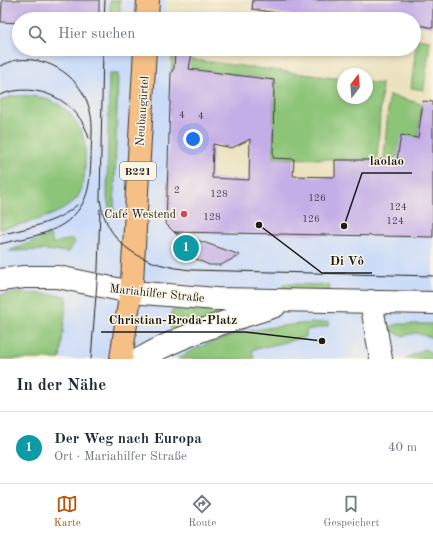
<!DOCTYPE html>
<html lang="de">
<meta charset="utf-8">
<style>
:root{--surface:#fff;--page:#f2f2f3;--text:#1f2937;--muted:#747a83;--line:#e0e1e3;--accent:#b45309}
body{margin:0;font-family:"Old Standard TT",serif;background:var(--page);color:var(--text)}
.compass{position:absolute;left:337px;top:68px;width:36px;height:36px;border-radius:50%;background:var(--surface);box-shadow:0 2px 6px #0003;rotate:16deg}
.you{position:absolute;left:193px;top:139px;width:14px;height:14px;margin:-10px;border:3px solid #fff;border-radius:50%;background:#1a73e8;box-shadow:0 0 0 6px #1a73e833}
.badge{display:grid;place-items:center;width:26px;height:26px;border-radius:50%;background:var(--accent);color:#fff;font-size:13px;font-weight:700}
.pin{position:absolute;translate:-50% -50%;border:2px solid #fff;box-shadow:0 1px 4px #0006}
.list{margin:0;padding:0;list-style:none}
h2{display:flex;justify-content:space-between;align-items:center;height:52px;margin:0;padding:0 16px;font-size:17px}
h2 small{font-size:13px;font-weight:400;color:var(--muted)}
.list li{display:grid;grid-template-columns:26px 1fr auto;gap:12px;align-items:center;box-sizing:border-box;height:72px;padding:0 16px;border-top:1px solid var(--line)}
.list b{display:block;font-size:15px;white-space:nowrap}
.list p{margin:0;font-size:13px;white-space:nowrap;color:var(--muted)}
.list em{font-size:13px;font-style:normal;color:var(--muted)}
.icon{flex:none;width:22px;height:22px;fill:none;stroke:currentColor;stroke-width:2;stroke-linecap:round;stroke-linejoin:round}
.map{position:relative;flex:none;width:433px;height:359px;overflow:hidden}
.search{position:absolute;background:var(--surface);box-shadow:0 2px 6px #0003;left:12px;right:12px;top:12px;height:44px;display:flex;align-items:center;gap:10px;box-sizing:border-box;padding:0 14px;border-radius:22px;color:var(--muted);font-size:15px}
.sheet{height:124px;background:var(--surface)}
nav{display:flex;justify-content:space-around;align-items:center;box-sizing:border-box;height:56px;border-top:1px solid var(--line);background:var(--surface);font-size:11px;color:var(--muted)}
nav a{display:grid;justify-items:center;gap:2px}
nav .on{color:var(--accent)}
.map>svg:first-child{display:block}
.built{fill:#cbdcf9}
.green{fill:#8cc478;stroke:#54704a}
.building{fill:#c4aee7;fill-rule:evenodd}
.lines{fill:none;stroke-linecap:round;stroke-linejoin:round}
.minor-casing{stroke:#3b3a35;stroke-width:24}
.major-casing{stroke:#3b3a35;stroke-width:24}
.minor{stroke:#fff;stroke-width:22}
.major{stroke:#f5bf86;stroke-width:22}
.tram{stroke:#1c1c1c;stroke-width:1}
.poi-dot{fill:#d1495b;stroke:#fcf5e5;stroke-width:1.5}
.labels{text-anchor:middle;stroke-width:3;stroke-linejoin:round;paint-order:stroke}
.number-label{font-size:10px;fill:#46404f}
.shield{fill:#fcf5e5;stroke:#5f5d58;stroke-width:1}
.shield-label{font-size:11px;font-weight:bold;fill:#1c1c1c}
.street-label{font-size:12px;fill:#1c1c1c;stroke:#fcf5e5}
.poi-label{font-size:12px;fill:#1c1c1c;stroke:#fcf5e5;text-anchor:end}
.leader{fill:none;stroke:#1c1c1c;stroke-width:1.5}
.callout-dot{fill:#1c1c1c;stroke:#fcf5e5;stroke-width:1.5}
.callout-label{font-size:13px;text-anchor:middle;font-weight:bold;fill:#1c1c1c;stroke:#fcf5e5;stroke-width:3;stroke-linejoin:round;paint-order:stroke}
</style>
<div class="map">
<svg width="433" height="359" viewBox="0 0 433 359">
<rect width="100%" height="100%" fill="#fcf5e5"/>
<filter id="ink" filterUnits="userSpaceOnUse"><feTurbulence type="fractalNoise" baseFrequency=".025" numOctaves="2"/><feDisplacementMap in="SourceGraphic" scale="8" xChannelSelector="R" yChannelSelector="G"/><feConvolveMatrix kernelMatrix="1 2 1 2 8 2 1 2 1" color-interpolation-filters="sRGB"/></filter>
<filter id="wash" filterUnits="userSpaceOnUse"><feTurbulence type="fractalNoise" baseFrequency=".012" numOctaves="4" result="noise"/><feDisplacementMap in="SourceGraphic" scale="16" xChannelSelector="R" yChannelSelector="G"/><feGaussianBlur stdDeviation="0.9" result="paint"/><feColorMatrix in="noise" values="0 0 0 0 0 0 0 0 0 0 0 0 0 0 0 0 0 1.4 0 .05"/><feComposite in="paint" operator="in"/></filter>
<g filter="url(#wash)">
<rect width="100%" height="100%" fill="#ebe2c0"/>
<path class="built" d="M0,0h165l2,19h-148v30h150l2,24 -5,151 7,7 260,6v122h-433z"/>
<path class="green" d="M110,0h10v19h-10z
M417,39l13,2 -6,49 -13,-2z
M172,57l171,22v19h24v-16l15,2 -5,76 -104,-2 1,-78 -91,-12 -11,3 -1,2z
M109,74h9l-4,137h-4l-3,-13z
M389,95l33,9 -7,58 -31,-2z
M13,96c10,0 21,-1 30,2 20,5 36,22 41,42 2,8 1,19 1,27 -1,14 -2,27 -13,36 -20,16 -48,20 -72,26v-128z
M50,235l3,9 9,-3 11,-2 2,3 -6,10 -25,-2 -35,1z
M283,284l46,1 1,6 -47,2z
M11,293l38,1 18,2 -7,63h-60v-64z
M172,310l67,2 -69,25z
M329,322l-1,4 -21,4 -1,2v5l-54,13 2,9h-75l-1,-1c47,-27 97,-33 151,-36z
M399,324h34v14l-17,-5 -13,3 -11,-5 -3,-4z
M425,349l8,5 -1,5h-27z"/>
<g id="blocks">
<path class="building" d="M2,0h97v19h-80v4l-18,-1z
M253,0h180v28l-19,-4v-5h-113v-2l-49,-8z
M175,51l17,2 -3,16 85,11 -1,78 21,1 -1,17 42,1v-17h62l4,-25 17,3 5,-37 10,1v135l-259,-5 -8,-8 5,-151 3,-5zM250,139l-1,41 -37,-2 1,-34 19,4z
M174,232l66,23 -19,10h-12l-23,-11 9,-2z"/>
</g>
</g>
<g filter="url(#ink)">
<use href="#blocks" fill-opacity="0" stroke="#3b3a35" stroke-width="1"/>
<g class="lines">
<defs>
<path id="minor" d="M0,280l24,-3h34l73,15 85,7 217,4
M371,301l10,58
M140,359c42,-25 89,-38 135,-53"/>
<path id="major" d="M147,19l1,-19
M121,359l11,-77 13,-233"/>
</defs>
<use href="#minor" class="minor-casing"/>
<use href="#major" class="major-casing"/>
<use href="#minor" class="minor"/>
<use href="#major" class="major"/>
<path class="tram" d="M104,19l1,-19
M103,49l-3,151c8,49 47,66 92,70l241,6
M0,66c6,-2 11,-5 17,-6 34,-4 65,18 73,51 4,15 1,31 1,46 -1,23 -1,44 -20,61 -18,17 -48,20 -71,26
M0,95c36,-15 79,5 89,43
M0,235c26,-7 56,-11 77,-30
M91,359l7,-90 2,-60"/>
</g>
</g>
<circle class="poi-dot" cx="184" cy="214" r="4"/>
<g class="labels">
<g class="number-label">
<text x="182" y="118">4</text>
<text x="201" y="119">4</text>
<text x="177" y="193">2</text>
<text x="219" y="197">128</text>
<text x="317" y="201">126</text>
<text x="398" y="210">124</text>
<text x="212" y="220">128</text>
<text x="311" y="222">126</text>
<text x="395" y="224">124</text>
</g>
<rect class="shield" x="120" y="162" width="36" height="18" rx="3"/>
<g class="shield-label">
<text x="138" y="175">B221</text>
</g>
<g class="street-label">
<text transform="translate(142 111) rotate(-86)" y="4">Neubaugürtel</text>
<text transform="translate(157 293) rotate(6)" y="4">Mariahilfer Straße</text>
</g>
<g class="poi-label">
<text x="176" y="218">Café Westend</text>
</g>
</g>
<path class="leader" d="M344 226L362 173H412M259 225L322 273H372M322 341L245 332H101"/>
<g class="callout-dot">
<circle cx="344" cy="226" r="4"/>
<circle cx="259" cy="225" r="4"/>
<circle cx="322" cy="341" r="4"/>
</g>
<g class="callout-label">
<text x="387" y="165">laolao</text>
<text x="347" y="265">Di Vô</text>
<text x="173" y="324">Christian-Broda-Platz</text>
</g>
</svg>
<svg class="compass" viewBox="-18 -18 36 36"><path d="M0-13l5 13h-10z" fill="#e53935"/><path d="M0 13l5-13h-10z" fill="#747a83"/></svg>
<div class="you"></div>
<div class="pin badge" style="left:186px;top:248px;background:#0f9aa8">1</div>
<div class="search"><svg class="icon" aria-label="search" viewBox="0 0 24 24"><circle cx="10" cy="10" r="6"/><path d="M15 15l6 6"/></svg>Hier suchen</div>
</div>
<section class="sheet">
<h2>In der Nähe<small></small></h2>
<ul class="list">
<li><span class="badge" style="background:#0f9aa8">1</span><div><b>Der Weg nach Europa</b><p>Ort · Mariahilfer Straße</p></div><em>40 m</em></li>
</ul>
</section>
<nav>
<a class="on"><svg class="icon" aria-label="map" viewBox="0 0 24 24"><path d="M3 6l6-2 6 2 6-2v14l-6 2-6-2-6 2zM9 4v14M15 6v14"/></svg>Karte</a>
<a><svg class="icon" aria-label="directions" viewBox="0 0 24 24"><path d="M12 3l9 9-9 9-9-9zM9 14v-3h6M13 9l2 2-2 2"/></svg>Route</a>
<a><svg class="icon" aria-label="saved" viewBox="0 0 24 24"><path d="M7 4h10v16l-5-4-5 4z"/></svg>Gespeichert</a>
</nav>
